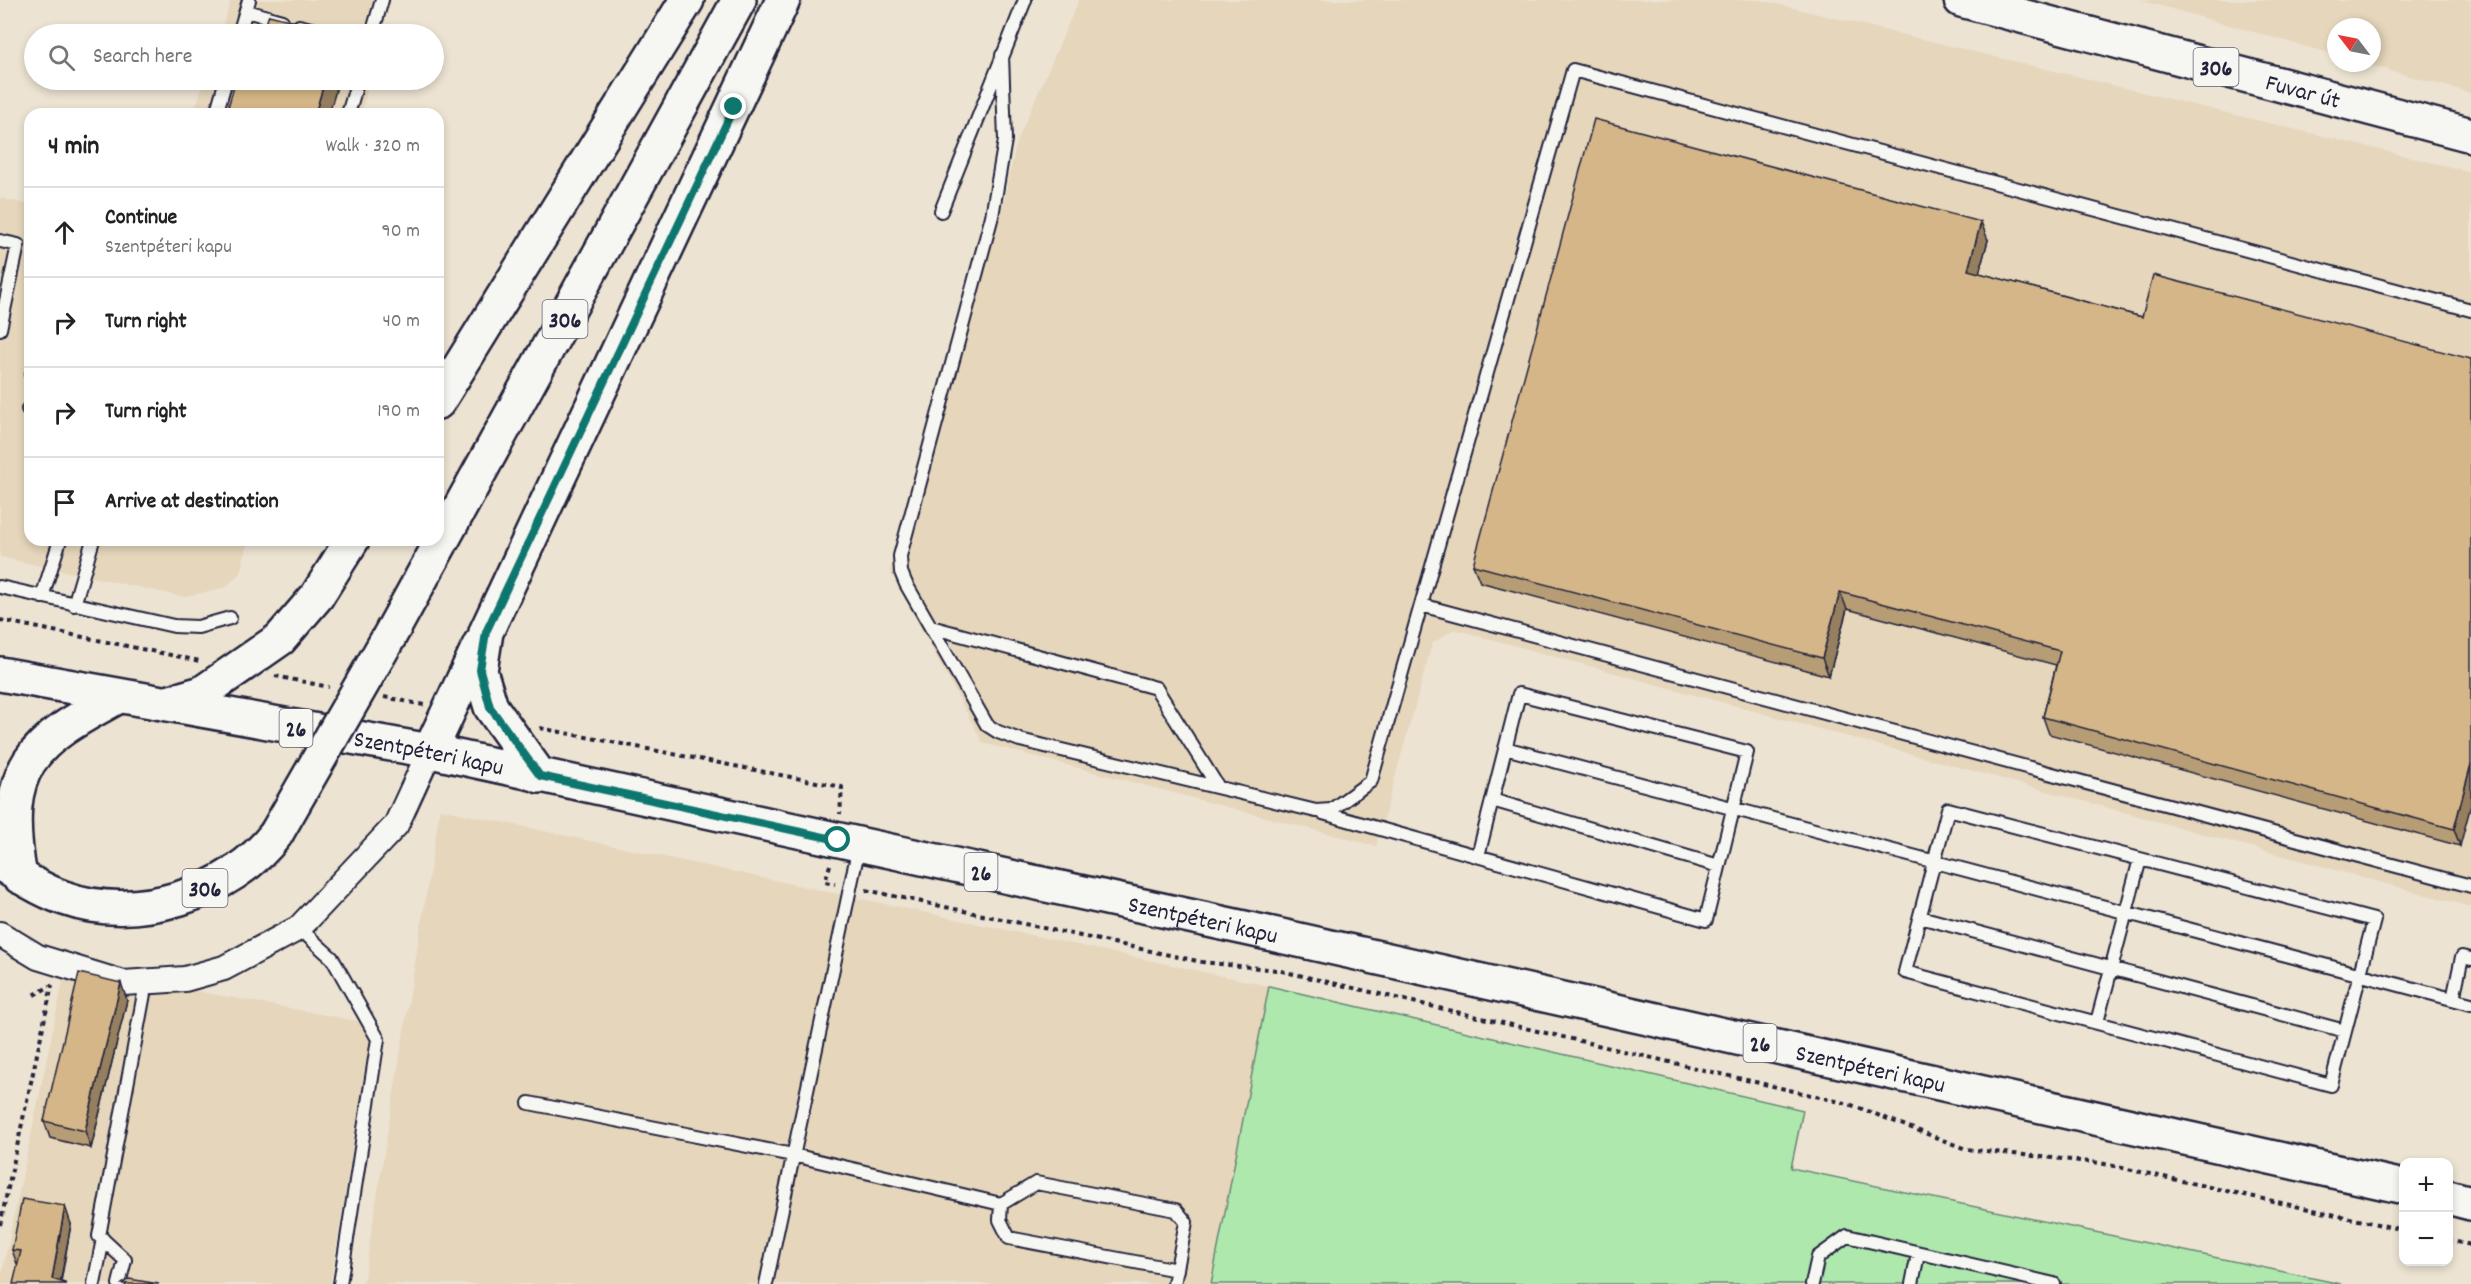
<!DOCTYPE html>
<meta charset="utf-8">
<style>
:root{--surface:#fff;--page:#f2f2f2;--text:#222;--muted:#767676;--line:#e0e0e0}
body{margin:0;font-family:Dekko,sans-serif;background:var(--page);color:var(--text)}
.controls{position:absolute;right:18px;bottom:18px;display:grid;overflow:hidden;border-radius:12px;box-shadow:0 3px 9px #0003}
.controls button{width:54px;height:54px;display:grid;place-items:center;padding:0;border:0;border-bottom:2px solid var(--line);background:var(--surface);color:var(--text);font:30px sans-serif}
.compass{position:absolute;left:2327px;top:18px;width:54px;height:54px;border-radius:50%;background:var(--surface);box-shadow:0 3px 9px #0003;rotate:302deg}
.stop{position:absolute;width:18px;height:18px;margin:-14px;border:4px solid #0f766e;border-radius:50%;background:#fff}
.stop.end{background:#0f766e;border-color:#fff;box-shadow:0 2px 6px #0008}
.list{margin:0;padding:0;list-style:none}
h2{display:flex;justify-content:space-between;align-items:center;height:78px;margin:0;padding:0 24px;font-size:26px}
h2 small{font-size:20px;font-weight:400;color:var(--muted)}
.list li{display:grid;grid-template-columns:39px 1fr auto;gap:18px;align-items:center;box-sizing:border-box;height:90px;padding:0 24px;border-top:2px solid var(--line)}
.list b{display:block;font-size:22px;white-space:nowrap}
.list p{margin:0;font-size:20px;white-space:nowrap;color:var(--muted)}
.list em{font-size:20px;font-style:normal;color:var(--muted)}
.icon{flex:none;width:33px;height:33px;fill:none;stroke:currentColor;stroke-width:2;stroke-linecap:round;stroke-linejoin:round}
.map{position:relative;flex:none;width:2471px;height:1284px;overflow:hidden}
.search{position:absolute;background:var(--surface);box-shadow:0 3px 9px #0003;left:24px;top:24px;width:420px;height:66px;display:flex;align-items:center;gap:15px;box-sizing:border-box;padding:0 21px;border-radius:33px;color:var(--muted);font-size:22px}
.panel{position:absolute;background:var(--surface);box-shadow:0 3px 9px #0003;left:24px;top:108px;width:420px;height:438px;border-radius:18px}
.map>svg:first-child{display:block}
.built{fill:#e5d6bc}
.green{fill:#aee8ad;stroke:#688574;stroke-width:1.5}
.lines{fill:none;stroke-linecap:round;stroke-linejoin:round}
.lane-casing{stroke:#22223b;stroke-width:16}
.street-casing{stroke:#22223b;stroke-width:28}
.primary-casing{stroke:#22223b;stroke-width:38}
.path{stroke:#22223b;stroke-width:4;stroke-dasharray:4.5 4.5;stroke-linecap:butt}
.lane{stroke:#f6f6f2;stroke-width:12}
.street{stroke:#f6f6f2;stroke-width:24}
.primary{stroke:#f6f6f2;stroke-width:33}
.primary-bridge-casing{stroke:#22223b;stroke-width:38;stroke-linecap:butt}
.primary-bridge{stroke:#f6f6f2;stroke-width:33}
.wall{fill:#b79d75;stroke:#22223b;stroke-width:1.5}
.shaded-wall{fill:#957f5f;stroke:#22223b;stroke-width:1.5}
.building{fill:#d5b688;stroke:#22223b;stroke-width:1.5}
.route{stroke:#0f766e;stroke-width:8}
.labels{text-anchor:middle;stroke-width:5;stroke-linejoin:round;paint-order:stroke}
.shield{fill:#f6f6f2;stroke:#626272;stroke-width:1.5}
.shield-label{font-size:22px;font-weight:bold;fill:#22223b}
.street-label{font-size:24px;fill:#22223b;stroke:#f6f6f2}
</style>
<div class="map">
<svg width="2471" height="1284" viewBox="0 0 2471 1284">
<rect width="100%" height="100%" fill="#ece3d2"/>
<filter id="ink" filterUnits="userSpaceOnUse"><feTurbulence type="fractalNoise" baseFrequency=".0167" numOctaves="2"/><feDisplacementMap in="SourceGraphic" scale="12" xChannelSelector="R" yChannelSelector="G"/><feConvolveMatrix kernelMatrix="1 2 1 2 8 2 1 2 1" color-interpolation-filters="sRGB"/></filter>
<g filter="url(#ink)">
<path class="built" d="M231,0h160l-10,34h-161z
M1079,0h681l711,172v735l-1017,-278 -22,15 -56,202 -393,-103 -93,-172 113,-365 14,-65z
M2140,0h331v93l-108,-30h9v-36h-36v28z
M205,80h165l-9,34h-168z
M0,198l30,7v335h218l-8,33 -14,14 -42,10 -184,-40z
M440,809l829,177 -58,298h-848z
M66,967l307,57 -43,260h-330z"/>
<path class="green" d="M1269,986l534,124 -12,58 550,116h-1130z"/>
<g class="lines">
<defs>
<path id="lane" d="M246,11l36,10
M299,26l32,8
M239,34l10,-34
M372,34l10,-34
M1002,55l3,85 -13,76 -92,340 1,16 5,12 81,141 11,7 22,8 296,71 15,-1 40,-29 202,-711 898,240
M216,114l10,-34
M348,114l10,-34
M941,211l84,-211
M0,241l18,4 -18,84
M28,409h2
M0,587l174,39 24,1 32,-9
M42,597l18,-57
M74,605l19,-65
M1421,605l1050,281
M931,627l225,61 62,99
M1505,748l966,256
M1492,800l227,66
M1948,809l426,111 -43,165 -426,-113z
M1323,813l383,107 41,-168 -228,-58 -41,162
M1920,917l425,114
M299,928l33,30 46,81 -38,245
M2453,999l9,-42 9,2
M2097,1022l43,-163
M529,1103l264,52 208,49
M94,1284l9,-45
M119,1284l6,-24 -26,-24 47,-253
M766,1284l93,-438
M1174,1284l12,-62 -10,-12 -140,-27 -35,21 -1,16 9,18 168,32
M1812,1284l6,-27 29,-21 207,48
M1912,1284l6,-30"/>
<path id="street" d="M0,934l38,23 85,26 62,-4 39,-11 75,-40 97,-103 34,-74"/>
<g id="primary">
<path id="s1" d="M1961,0l510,135"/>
<path d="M438,402l249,-402"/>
<path d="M389,637l350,-637"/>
<path id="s2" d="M0,674l430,77 824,179 1150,257"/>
<path d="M167,703l35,-10 78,-54 37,-43 35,-56"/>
<path d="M430,751l50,-107"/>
<path d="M540,776l-49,-69 -11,-36 6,-39 297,-632"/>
<path d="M0,863c21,14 41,27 64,35 71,26 167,-4 212,-64"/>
<path d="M20,877c-20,-113 12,-134 99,-181"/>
<path d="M2448,1197l23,6"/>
</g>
</defs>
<use href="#lane" class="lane-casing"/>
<use href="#street" class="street-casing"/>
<use href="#primary" class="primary-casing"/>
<path class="path" d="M0,620l200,41
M275,676l54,11
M384,697l40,8
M540,728l302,59 -2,27
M830,865l-5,17 10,2
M866,890l336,72 75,8 572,134 117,45 134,14 304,67
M34,995l18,-10
M0,1225l52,-240
M2448,1240l23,5"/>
<use href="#lane" class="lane"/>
<use href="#street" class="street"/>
<use href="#primary" class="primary"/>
<defs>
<path id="primary-bridge" d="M276,834l113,-197"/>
</defs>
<use href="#primary-bridge" class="primary-bridge-casing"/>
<use href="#primary-bridge" class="primary-bridge"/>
</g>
<path class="wall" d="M1988,240l-9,33 163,44 329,42 -11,487 -411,-112 -6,-17 13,-52 -209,-56 -18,67 -349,-94 -7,-17z
M30,355v37l-6,-16z
M127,1000l-36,148 -41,-10 -6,-17z
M71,1224l-10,58 5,2 -49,-20 -5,-14z"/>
<path class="shaded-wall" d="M313,26l3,8h-5z
M325,80h14l-10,34h-14z
M1981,222l7,18 -13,48 -7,-18z
M1840,592l7,17 -18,67 -7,-18z
M2471,764v41l-11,41 -6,-17z
M121,983l6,17 -36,148 -6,-17z
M65,1206l6,18 -11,60 -8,-5z"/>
<path class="building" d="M269,15l44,11 -2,8h-62l1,-4 12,4z
M236,80h89l-10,34h-89z
M1594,119l387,103 -13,48 174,47 11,-42 318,84v405l-17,65 -411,-112 17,-66 -220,-59 -18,66 -349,-93z
M30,355v22l-6,-1z
M79,973l42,10 -36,148 -41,-10z
M22,1199l43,7 -13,73 13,4v1h-52l8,-33 -9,-1z
M129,1279l30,5h-37z"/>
</g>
<g class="lines" filter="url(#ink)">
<path class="route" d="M734,107l-248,525 -6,38 10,37 50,69 298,64"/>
</g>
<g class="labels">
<g class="shield">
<rect x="2193.5" y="48" width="45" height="38" rx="4.5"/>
<rect x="542.5" y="300" width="45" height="38" rx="4.5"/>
<rect x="279.5" y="709" width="33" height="38" rx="4.5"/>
<rect x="964.5" y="853" width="33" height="38" rx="4.5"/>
<rect x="182.5" y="869" width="45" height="38" rx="4.5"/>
<rect x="1743.5" y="1024" width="33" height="38" rx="4.5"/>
</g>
<g class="shield-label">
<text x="2216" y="75">306</text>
<text x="565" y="327">306</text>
<text x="296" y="736">26</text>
<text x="981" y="880">26</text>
<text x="205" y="896">306</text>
<text x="1760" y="1051">26</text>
</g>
<g class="street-label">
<text dy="8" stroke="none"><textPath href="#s1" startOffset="354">Fuvar út</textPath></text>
<text dy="8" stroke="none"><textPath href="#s2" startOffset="436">Szentpéteri kapu</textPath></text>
<text dy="8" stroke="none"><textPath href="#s2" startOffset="1228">Szentpéteri kapu</textPath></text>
<text dy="8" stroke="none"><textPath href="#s2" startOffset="1912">Szentpéteri kapu</textPath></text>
</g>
</g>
</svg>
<div class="controls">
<button>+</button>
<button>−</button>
</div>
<svg class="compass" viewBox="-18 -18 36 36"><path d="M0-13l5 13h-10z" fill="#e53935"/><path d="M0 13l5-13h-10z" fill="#767676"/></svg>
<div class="stop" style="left:838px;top:840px"></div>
<div class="stop end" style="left:734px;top:107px"></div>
<div class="search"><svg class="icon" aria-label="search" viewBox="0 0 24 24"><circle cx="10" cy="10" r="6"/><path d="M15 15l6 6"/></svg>Search here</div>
<section class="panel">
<h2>4 min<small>Walk · 320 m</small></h2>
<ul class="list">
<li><svg class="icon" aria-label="ahead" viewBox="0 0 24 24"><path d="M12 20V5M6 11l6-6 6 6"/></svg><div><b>Continue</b><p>Szentpéteri kapu</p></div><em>90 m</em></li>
<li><svg class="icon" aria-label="right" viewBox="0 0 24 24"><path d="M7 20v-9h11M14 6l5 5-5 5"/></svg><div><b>Turn right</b></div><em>40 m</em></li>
<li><svg class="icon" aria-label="right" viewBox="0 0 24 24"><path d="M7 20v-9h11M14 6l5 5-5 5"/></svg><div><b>Turn right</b></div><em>190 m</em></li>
<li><svg class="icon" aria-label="arrive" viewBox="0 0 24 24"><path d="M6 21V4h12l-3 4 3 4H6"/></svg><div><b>Arrive at destination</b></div></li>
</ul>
</section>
</div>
